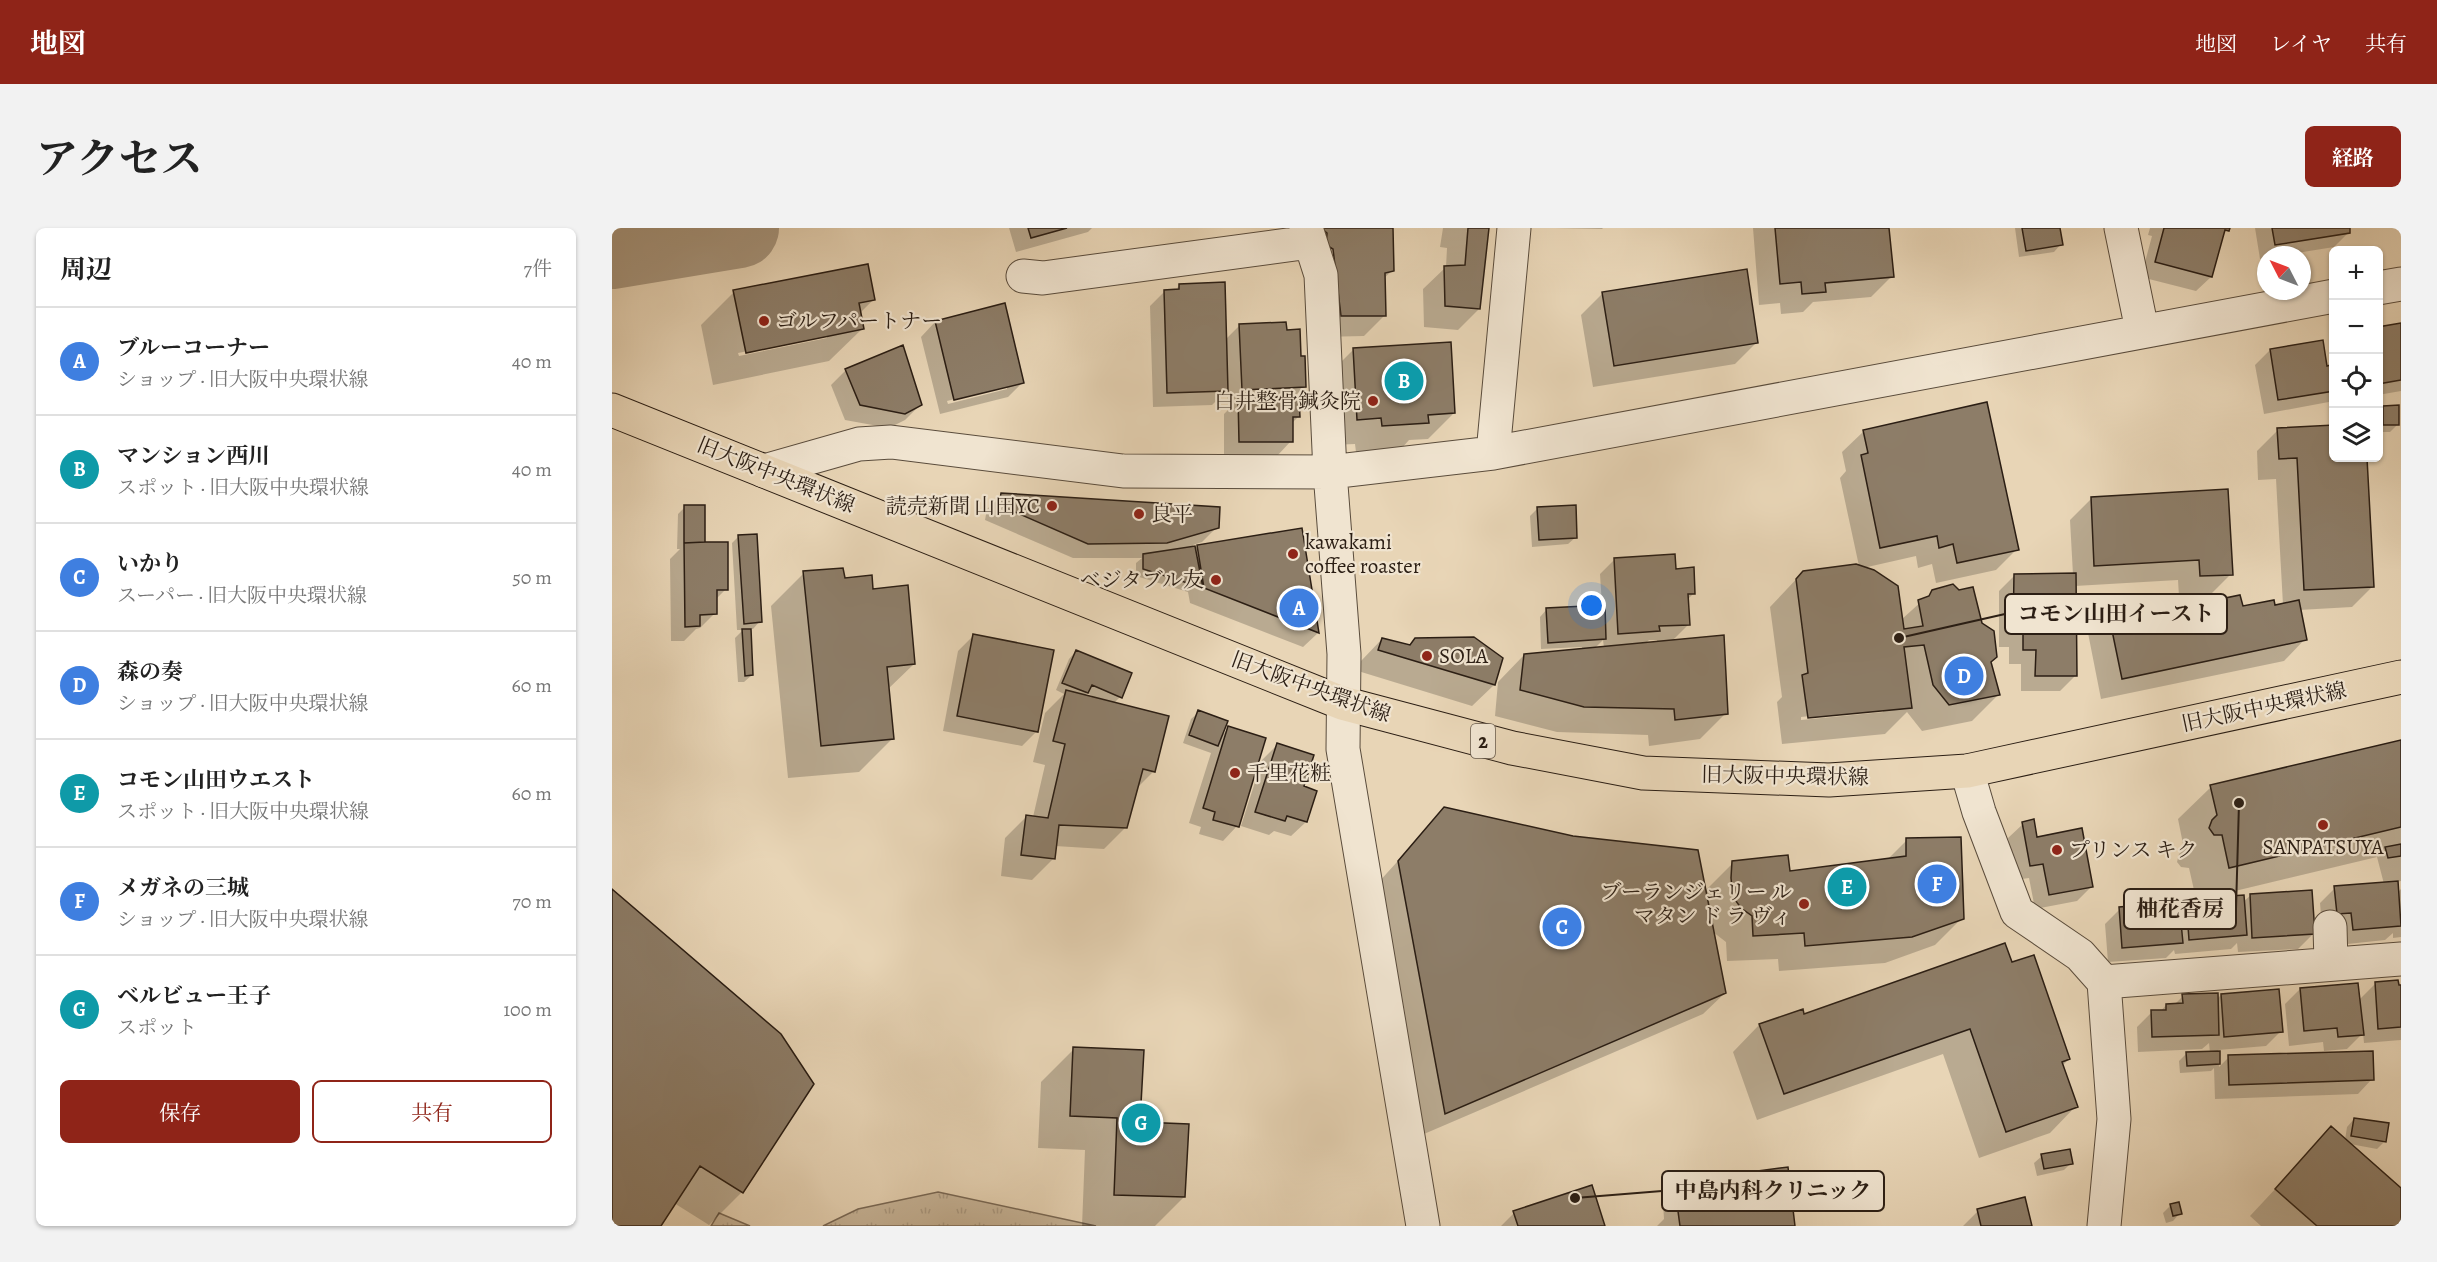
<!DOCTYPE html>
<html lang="ja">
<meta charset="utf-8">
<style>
:root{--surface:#fff;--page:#f2f2f2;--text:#222;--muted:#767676;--line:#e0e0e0;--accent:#8f2418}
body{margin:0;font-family:Alegreya,"Noto Serif JP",serif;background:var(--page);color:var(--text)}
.controls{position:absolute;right:18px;top:18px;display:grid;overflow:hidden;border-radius:9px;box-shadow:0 2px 4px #0004}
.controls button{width:54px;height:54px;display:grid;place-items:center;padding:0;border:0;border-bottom:2px solid var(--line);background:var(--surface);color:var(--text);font:30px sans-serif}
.compass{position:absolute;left:1645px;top:18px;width:54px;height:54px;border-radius:50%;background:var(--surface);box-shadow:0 2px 4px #0004;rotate:312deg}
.you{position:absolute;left:980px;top:378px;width:21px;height:21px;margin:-15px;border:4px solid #fff;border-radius:50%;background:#1a73e8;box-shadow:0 0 0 9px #1a73e833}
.badge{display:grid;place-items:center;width:39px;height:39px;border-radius:50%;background:var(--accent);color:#fff;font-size:20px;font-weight:700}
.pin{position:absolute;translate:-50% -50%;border:3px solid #fff;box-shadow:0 2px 6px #0006}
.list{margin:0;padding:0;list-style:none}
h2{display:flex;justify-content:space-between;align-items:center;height:78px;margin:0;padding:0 24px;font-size:26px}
h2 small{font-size:20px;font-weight:400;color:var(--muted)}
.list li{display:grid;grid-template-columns:39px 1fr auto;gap:18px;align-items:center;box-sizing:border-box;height:108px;padding:0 24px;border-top:2px solid var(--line)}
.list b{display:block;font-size:22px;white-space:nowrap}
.list p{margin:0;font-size:20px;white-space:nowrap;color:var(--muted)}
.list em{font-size:20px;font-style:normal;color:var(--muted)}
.actions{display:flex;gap:12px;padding:18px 24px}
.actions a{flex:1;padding:14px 0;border:2px solid var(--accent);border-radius:9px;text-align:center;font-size:21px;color:var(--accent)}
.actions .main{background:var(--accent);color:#fff}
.icon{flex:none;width:33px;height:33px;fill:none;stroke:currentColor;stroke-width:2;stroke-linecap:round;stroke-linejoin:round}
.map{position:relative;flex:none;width:1789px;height:998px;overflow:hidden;border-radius:9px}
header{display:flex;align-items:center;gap:36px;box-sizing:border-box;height:84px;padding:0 30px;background:var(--accent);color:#fff}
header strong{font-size:28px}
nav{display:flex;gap:33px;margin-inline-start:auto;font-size:21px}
.intro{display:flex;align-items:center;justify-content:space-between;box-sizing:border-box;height:144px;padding:0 36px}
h1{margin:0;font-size:42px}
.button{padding:15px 27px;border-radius:9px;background:var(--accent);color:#fff;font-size:21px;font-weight:700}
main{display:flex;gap:36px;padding:0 36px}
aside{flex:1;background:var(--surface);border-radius:9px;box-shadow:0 2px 4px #0004}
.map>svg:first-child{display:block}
.grass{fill:url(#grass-tufts);stroke:#7a6a57;stroke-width:1.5}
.shadow{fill:#0003;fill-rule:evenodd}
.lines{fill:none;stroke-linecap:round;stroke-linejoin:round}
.river{stroke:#a8977f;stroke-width:80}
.building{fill:#8d7d68;stroke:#2b1e14;stroke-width:1.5}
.minor-casing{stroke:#5a4c3c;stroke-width:35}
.major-casing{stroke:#2b1e14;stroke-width:35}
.minor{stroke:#f0e4d0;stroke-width:33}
.major{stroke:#e8d5b6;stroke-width:33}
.poi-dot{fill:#8f2418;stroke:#f0e4d0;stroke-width:2}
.labels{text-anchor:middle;stroke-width:4.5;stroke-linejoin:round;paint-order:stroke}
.shield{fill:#f0e4d0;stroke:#66594c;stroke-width:1.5}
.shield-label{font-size:20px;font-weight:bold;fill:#2b1e14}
.poi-label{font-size:21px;fill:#2b1e14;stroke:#f0e4d0;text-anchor:start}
.street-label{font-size:21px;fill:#2b1e14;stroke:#f0e4d0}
.leader{fill:none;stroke:#2b1e14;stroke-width:2}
.callout-dot{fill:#2b1e14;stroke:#f0e4d0;stroke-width:2}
.callout{fill:#f0e4d0;stroke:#2b1e14;stroke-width:2}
.callout-label{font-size:22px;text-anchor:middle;font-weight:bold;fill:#2b1e14}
</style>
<header>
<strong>地図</strong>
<nav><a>地図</a><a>レイヤ</a><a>共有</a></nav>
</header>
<div class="intro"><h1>アクセス</h1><a class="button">経路</a></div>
<main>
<aside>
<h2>周辺<small>7件</small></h2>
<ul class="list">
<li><span class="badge" style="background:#3f7fe0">A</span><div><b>ブルーコーナー</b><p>ショップ · 旧大阪中央環状線</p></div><em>40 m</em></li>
<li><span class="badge" style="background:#0f9aa8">B</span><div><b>マンション西川</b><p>スポット · 旧大阪中央環状線</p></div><em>40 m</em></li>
<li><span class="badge" style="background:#3f7fe0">C</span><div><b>いかり</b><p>スーパー · 旧大阪中央環状線</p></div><em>50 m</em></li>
<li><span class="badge" style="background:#3f7fe0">D</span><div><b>森の奏</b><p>ショップ · 旧大阪中央環状線</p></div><em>60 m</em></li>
<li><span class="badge" style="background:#0f9aa8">E</span><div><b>コモン山田ウエスト</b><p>スポット · 旧大阪中央環状線</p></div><em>60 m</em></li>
<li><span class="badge" style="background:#3f7fe0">F</span><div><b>メガネの三城</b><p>ショップ · 旧大阪中央環状線</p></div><em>70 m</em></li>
<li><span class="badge" style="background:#0f9aa8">G</span><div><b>ベルビュー王子</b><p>スポット</p></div><em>100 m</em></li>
</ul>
<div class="actions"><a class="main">保存</a><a>共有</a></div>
</aside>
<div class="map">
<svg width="1789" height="998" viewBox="0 0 1789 998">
<defs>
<pattern id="grass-tufts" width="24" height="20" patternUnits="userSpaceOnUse" patternTransform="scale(1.5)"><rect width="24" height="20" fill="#c8b69a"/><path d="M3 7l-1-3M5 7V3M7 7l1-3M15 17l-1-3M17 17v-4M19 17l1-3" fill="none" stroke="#ac9c84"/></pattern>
</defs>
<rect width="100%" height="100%" fill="#e8d5b6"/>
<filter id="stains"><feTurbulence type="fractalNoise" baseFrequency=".00333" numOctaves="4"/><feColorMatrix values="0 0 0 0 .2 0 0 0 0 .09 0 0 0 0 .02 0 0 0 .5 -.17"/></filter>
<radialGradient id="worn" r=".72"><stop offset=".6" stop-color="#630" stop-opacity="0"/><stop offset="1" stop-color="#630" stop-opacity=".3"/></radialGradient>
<path class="grass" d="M326,964l158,34h-273l35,-17z
M107,985l31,13h-39z"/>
<path class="shadow" d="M397,0h83l-4,4 -72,20z
M681,0h98l2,42 -10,9 2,36 -21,21 -43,1z
M831,0h45l-9,81 -21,21 -34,-3 -1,-38 23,-22 1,-19 -7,-1z
M943,0h48l-1,1z
M1141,0h135l4,48 -21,21 -58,5 -10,10 -22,2 -1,-11 -21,2z
M1403,0h43l3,16 -7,8 -35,5z
M1538,0h78l-6,8 -11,41 -15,14 -55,-14 11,-41 -4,-1z
M1643,0h93l1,4 -15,15 -50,8h-18v3l-6,1z
M567,58l46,54 14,-14 46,6 14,25 6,29 -12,12 5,19 -7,7v17l-14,15 -53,1v-43l10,-10h-6l-1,-14 -15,15 -59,2 -3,-101 15,-15h9z
M122,64l140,7 -15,15 3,15 -33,32 -116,24 -12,-60zM215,107v3l-88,18 -1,-3z
M991,65l153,50 -21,21 -142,23 -12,-72z
M323,94l87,61 -14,14 -68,17 -19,-77zM395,158v3l-59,15 -1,-3z
M1789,96v67l-23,4v-67z
M742,121l100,64 -26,26 -19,1 -8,9 -45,3 -1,-8 -23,1 -5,-69z
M1658,122l56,17 8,-1v35l-70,13 -9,-49z
M234,142l74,35 -15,15 -16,8 -44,-8 -14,-35z
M1772,179l13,18 -7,7h-12v-20z
M1666,202l56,28h32l7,128 -21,21 -53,3 6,29 -21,22 -183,38 -13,-66 21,-21 70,-15 -1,-17 -103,6v90l-15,15h-39v-27h-12v-17h-10v-56l15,-15 59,-1 -3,-55 21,-21 140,75 -21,21 -23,1 3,11 52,1 41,-3 -7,-126 -18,1 -1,-29z
M1252,203l153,118 -21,21 -60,13 -4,-19 -14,4 -2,-12 -53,12 38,52 32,-29 57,71 8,33 -26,26 -50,10 -15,-19 -22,22 -103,10 -5,-42 5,-5 -12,-90 33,-35 56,-6 -19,-88 6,-7 -4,-19zM1271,481v3l-82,8v-3z
M390,266l215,33 -15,15 -9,3 1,4 3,-3 103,-16 18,103 -15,14 -113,-44 -2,-11 -52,-16v-13l6,-5h-69l-88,-38 2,-11z
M73,279l41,82 -11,11v13l-15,15 -4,1 -12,12h-13l-1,-82 10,-10h-3l1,-35z
M926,280l38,29 -8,7 -36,3 -2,-31z
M127,308l21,85 -7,8h-4l3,46 -8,7h-6l-3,-44 8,-8h-6l-5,-87z
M1003,331l59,11 20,23 -7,7 2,24 -17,17 54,72 -26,26 -51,7 -1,-11 -91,-3 -62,-16 3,-34 26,-27 58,-5v-3l-41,2 -1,-32 7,-8 55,-3 -2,-32zM991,412l1,8h-9zM1037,412h8v2l-12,2z
M192,345l40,6 28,11 42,74 -27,26 5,49 -33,33 -71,6 -17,-172z
M361,408l64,95 -15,15 -79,-15 15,-80z
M770,411l27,7 92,13 -7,26 -22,21 -114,-35 3,-10z
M464,423l44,46 -6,6 40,68 -18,18 -10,38 -22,22 -49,-3 -2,13 -21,21 -31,-4 4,-38 22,-22 6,1 12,-52 -12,-3 12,-49 19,-19 -8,-4 13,-31zM475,465l7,4v1l-10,-2z
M587,484l21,25 9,-9 8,98 -14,15 -24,-7 2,-7 -12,-4 22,-70 -28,-10 8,-24z
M665,517l25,42 4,35 -15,14 -17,-5 -5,4 -28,-9 21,-66z
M1789,518v135l-5,1 1,11 4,-4v48l-8,1v-5l-8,7 -47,5 -16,-17 -2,-25 15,-15 49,-4 -7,-27 -167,40 33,5 8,-7 62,39 -15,15 -60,3 -1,-9 -6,6 -56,5 -1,-4 -8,8 -58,4 -3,-38 15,-15 58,-1 8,-8 10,-1 -7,-31 -8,-1 -4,-5 2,-8 5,-5 -6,-30 33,-32z
M833,581l260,82 28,-28 55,9 99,-12 20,-20 55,78 -27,27 -50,18 -106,8 -1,-12 -51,2 -1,-19 -13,-10 12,61 -22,21 -279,120 -47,-250z
M1411,596l13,15 55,48 -14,14 -42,8 -6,-31 -14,2 -7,-42z
M0,663l200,193 -70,108 -33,33 -35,-22 -14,23h-48z
M1399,736l58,95 -7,7 14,40 -26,27 -71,25 -36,-104 -186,66 -24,-68 26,-27 43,-14 2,4z
M1764,755l25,3v54l-37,3 -1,-10 -16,16 -23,2 -1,-9 -34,4 -4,-42 15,-15 59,11z
M1609,767l60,36 -15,15 -48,4 1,17 10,-10 143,22 -14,15 -143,5 -1,-31 -3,3 -31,2 -1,-12 7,-7 24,-1 -1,-10 -7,6 -64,3 -1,-25 15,-15h8l6,-7h8l9,-9 33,4z
M462,821l65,74 45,74 -29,29h-73l3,-76 -47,-2 3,-66z
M1742,891l30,23 -7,7 -27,-5 51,46v36h-140l-11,-10 82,-88 13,12 2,-13z
M1430,928l29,7 -7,7 -27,6 -3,-13z
M1072,954l110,44h-137l7,-7 -1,-16z
M1559,977l9,8 -7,8 -7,2 -3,-10z
M1366,983l53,15h-68z
M902,985l90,13h-103z"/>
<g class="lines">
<path class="river" d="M0,21l127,-21"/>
</g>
<path class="building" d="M416,0h39l-36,10z
M709,0h72l1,43 -9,2 1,43h-45l-8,-67 -7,-4 1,-12z
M856,0h21l-9,81 -35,-3 -1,-40 21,-1z
M1163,0h114l5,49 -69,6 1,9 -24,2 -1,-12 -21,2z
M1410,0h38l3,17 -37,6z
M1552,0h66l-1,3 -4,-1 -13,47 -57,-15z
M1660,0h78v5l-75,12z
M256,36l7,36 -16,3 5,26 -118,24 -13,-63z
M1135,41l11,74 -144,23 -12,-74z
M613,54l3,109 -61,2 -3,-103 15,-1v-5z
M393,75l19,80 -70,17 -19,-79z
M674,94l1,8 13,-1 1,27h4l1,31 -64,3 -3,-66z
M1789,95v57l-23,4v-57z
M1711,112l4,26 7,-2v27l-56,9 -8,-51z
M839,114l4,71 -27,2 1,8 -47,3 -1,-8 -24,2 -4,-72z
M291,117l19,60 -17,9 -45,-9 -15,-36z
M626,169h61l1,20h-7v25h-54z
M1375,174l32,148 -62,13 -4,-19 -14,4 -2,-12 -57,12 -19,-93 7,-2 -5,-23z
M1787,177v20h-16v-19z
M1722,197v33h33l7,129 -70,3 -7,-132 -18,1 -2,-31z
M1616,261l5,86 -33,1 -1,-16 -105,6 -3,-69z
M389,265l219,14 -1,21 -52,15 -79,1 -89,-39z
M72,277h21v37l-21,1z
M964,277l1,33 -38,2 -2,-33z
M690,300l17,105 -115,-45 -7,-43z
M145,306l5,88 -18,2 -6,-89z
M93,314h23v48h-11v24l-17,1v11l-15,1 -1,-84z
M583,318l8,42 -60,-19v-15z
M1063,326l1,15 18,-2 1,27h-7l2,31 -31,1 1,5 -42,3 -4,-76z
M1244,336l18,6 24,16 6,43 19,-3 -5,-26 11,-4 3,-6 21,-6 6,6 14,-3 9,36 12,8 3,26 -6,5 9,33 -51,10 -16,-20 -9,-40 -20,2 8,61 -104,10 -6,-43 6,-2 -12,-94 7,-8z
M231,340l2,10 27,-3 1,14 35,-4 7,79 -28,3 7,72 -73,7 -18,-175z
M1464,345l1,103h-42l1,-26h-13v-17h-10l1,-59z
M1576,366l3,11 49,-10 3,11 31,-6 1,5 24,-5 8,40 -185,39 -14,-68z
M993,377l1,34 -58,4 -2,-35z
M130,401h9l2,46 -8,1z
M361,406l81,16 -16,82 -81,-16z
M1112,407l4,79 -53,6 -1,-11 -90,-2 -64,-17 4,-36z
M862,409l29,21 -8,27 -117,-35 4,-12 28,7 5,-7z
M464,422l56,23 -10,25 -30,-13 -4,8 -26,-10z
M454,462l103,26 -14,56 -12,-3 -16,59 -68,-3 -4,34 -34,-4 5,-40 22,3 17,-74 -12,-3z
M586,482l30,11 -10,25 -29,-11z
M616,498l38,12 -27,89 -26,-7 2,-8 -12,-4z
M1789,512v87l-172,41 -7,-33h-8l-5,-7 3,-8 5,-5 -7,-30z
M665,515l37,12 -10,31 13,5 -10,31 -20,-6 -2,5 -30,-9z
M832,579l129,29 125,14 28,143 -281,121 -47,-253z
M1422,591l3,18 45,-9 11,59 -44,8 -6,-31 -13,2 -8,-44z
M1349,609l3,82 -52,18 -107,9 -1,-13 -51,3 -1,-20 -11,-8 -8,-11 -2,-19 1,-17 56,-6 2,16 116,-15v-18z
M1789,616v12l-13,2 -3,-11z
M1786,653l3,45 -48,4 -2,-17 -14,1 -3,-28z
M0,661l169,145 33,50 -71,109 -43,-27 -39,60h-49z
M1700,662l3,44 -63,4 -2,-44z
M1632,667l3,40 -58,5 -3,-41z
M1567,674l4,41 -61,5 -3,-41z
M1393,715l7,19 22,-7 36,104 -8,3 16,45 -72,25 -36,-103 -186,65 -25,-70 44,-15 1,5z
M1786,752l1,5h2v42l-23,2 -3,-47z
M1746,755l6,52 -26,2 -1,-9 -33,3 -4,-43z
M1667,761l4,43 -59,5 -3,-43z
M1606,765l1,42 -67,2 -1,-27h15v-6l17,-1 -1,-9z
M461,819l71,3 -4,72 49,2 -4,73 -71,-2 3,-77 -47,-2z
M1608,823v13l-33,2 -1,-14z
M1761,823l1,29 -145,5 -1,-30z
M1742,890l35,5 -3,19 -35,-6z
M1719,898l70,62v38h-84l-42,-37z
M1458,921l3,15 -29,5 -3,-15z
M1176,939l7,59h-115l-3,-22 9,-1 -3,-22z
M980,957l13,41h-87l-5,-15z
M1413,969l7,29h-51l-4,-17z
M1567,974l3,12 -9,2 -3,-12z"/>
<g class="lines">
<defs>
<path id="minor" d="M694,0l15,47 9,197 14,182 -1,95 80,477
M1509,0l21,102
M411,48l20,2 267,-36
M1766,60l23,-4
M881,225l21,-225
M152,243l95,-27 32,-2 232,29 207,1 163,-19 841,-157
M1355,543l12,41 38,100 63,43 24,27 10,137 -10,107
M1718,699l1,36
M1492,754l297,-23"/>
<path id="major" d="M0,182l730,293 170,45 131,25 186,7 138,-9 434,-94"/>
</defs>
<use href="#minor" class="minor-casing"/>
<use href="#major" class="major-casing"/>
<use href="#minor" class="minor"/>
<use href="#major" class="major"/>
</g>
<g class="poi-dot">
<circle cx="152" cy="93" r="6"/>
<circle cx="761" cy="173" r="6"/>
<circle cx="440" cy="278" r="6"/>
<circle cx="527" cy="286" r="6"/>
<circle cx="681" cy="326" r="6"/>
<circle cx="604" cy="352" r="6"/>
<circle cx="815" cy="428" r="6"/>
<circle cx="623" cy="545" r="6"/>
<circle cx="1711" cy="597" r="6"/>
<circle cx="1445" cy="622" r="6"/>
<circle cx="1192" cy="676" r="6"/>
</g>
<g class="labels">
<rect class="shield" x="859" y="496" width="24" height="34" rx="4.5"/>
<g class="shield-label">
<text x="871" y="520">2</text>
</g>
<g class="poi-label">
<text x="164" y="100">ゴルフパートナー</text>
<text x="749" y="180" text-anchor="end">白井整骨鍼灸院</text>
<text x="428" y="285" text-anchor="end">読売新聞 山田YC</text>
<text x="539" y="293">良平</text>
<text x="693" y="321">kawakami<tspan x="693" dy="24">coffee roaster</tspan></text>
<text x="592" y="359" text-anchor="end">ベジタブル友</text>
<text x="827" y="435">SOLA</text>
<text x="635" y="552">千里花粧</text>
<text x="1711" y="626" text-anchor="middle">SANPATSUYA</text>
<text x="1457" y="629">プリンス キク</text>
<text x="1180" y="671" text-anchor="end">ブーランジェリー ル<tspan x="1180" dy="24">マタン ド ラ ヴィ</tspan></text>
</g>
<g class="street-label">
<text transform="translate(164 247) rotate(22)" y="7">旧大阪中央環状線</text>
<text transform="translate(699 459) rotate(20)" y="7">旧大阪中央環状線</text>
<text transform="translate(1652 479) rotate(-12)" y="7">旧大阪中央環状線</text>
<text transform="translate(1173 548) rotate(1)" y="7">旧大阪中央環状線</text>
</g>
</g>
<path class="leader" d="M1287 410L1393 386M1627 575L1624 681M963 970L1050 963"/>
<g class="callout-dot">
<circle cx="1287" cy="410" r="6"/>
<circle cx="1627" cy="575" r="6"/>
<circle cx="963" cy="970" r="6"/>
</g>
<g class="callout">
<rect x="1393" y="366" width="222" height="40" rx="6"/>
<rect x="1512" y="661" width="112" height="40" rx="6"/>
<rect x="1050" y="943" width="222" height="40" rx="6"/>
</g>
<g class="callout-label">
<text x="1504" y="393">コモン山田イースト</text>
<text x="1568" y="688">柚花香房</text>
<text x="1161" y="970">中島内科クリニック</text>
</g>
<rect width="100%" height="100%" filter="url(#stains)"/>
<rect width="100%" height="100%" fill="url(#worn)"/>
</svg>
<div class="controls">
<button>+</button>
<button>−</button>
<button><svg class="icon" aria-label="locate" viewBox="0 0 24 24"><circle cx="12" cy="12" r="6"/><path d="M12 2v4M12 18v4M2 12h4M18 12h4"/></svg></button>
<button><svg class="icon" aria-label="layers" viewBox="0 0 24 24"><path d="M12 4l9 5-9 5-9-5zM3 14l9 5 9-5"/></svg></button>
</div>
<svg class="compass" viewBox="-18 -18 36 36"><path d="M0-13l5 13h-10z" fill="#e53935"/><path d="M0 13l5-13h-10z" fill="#767676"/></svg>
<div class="you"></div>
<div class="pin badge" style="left:687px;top:380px;background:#3f7fe0">A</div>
<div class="pin badge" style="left:792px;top:153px;background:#0f9aa8">B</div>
<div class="pin badge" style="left:950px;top:699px;background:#3f7fe0">C</div>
<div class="pin badge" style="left:1352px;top:448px;background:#3f7fe0">D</div>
<div class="pin badge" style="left:1235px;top:659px;background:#0f9aa8">E</div>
<div class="pin badge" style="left:1325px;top:656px;background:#3f7fe0">F</div>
<div class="pin badge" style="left:529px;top:895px;background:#0f9aa8">G</div>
</div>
</main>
